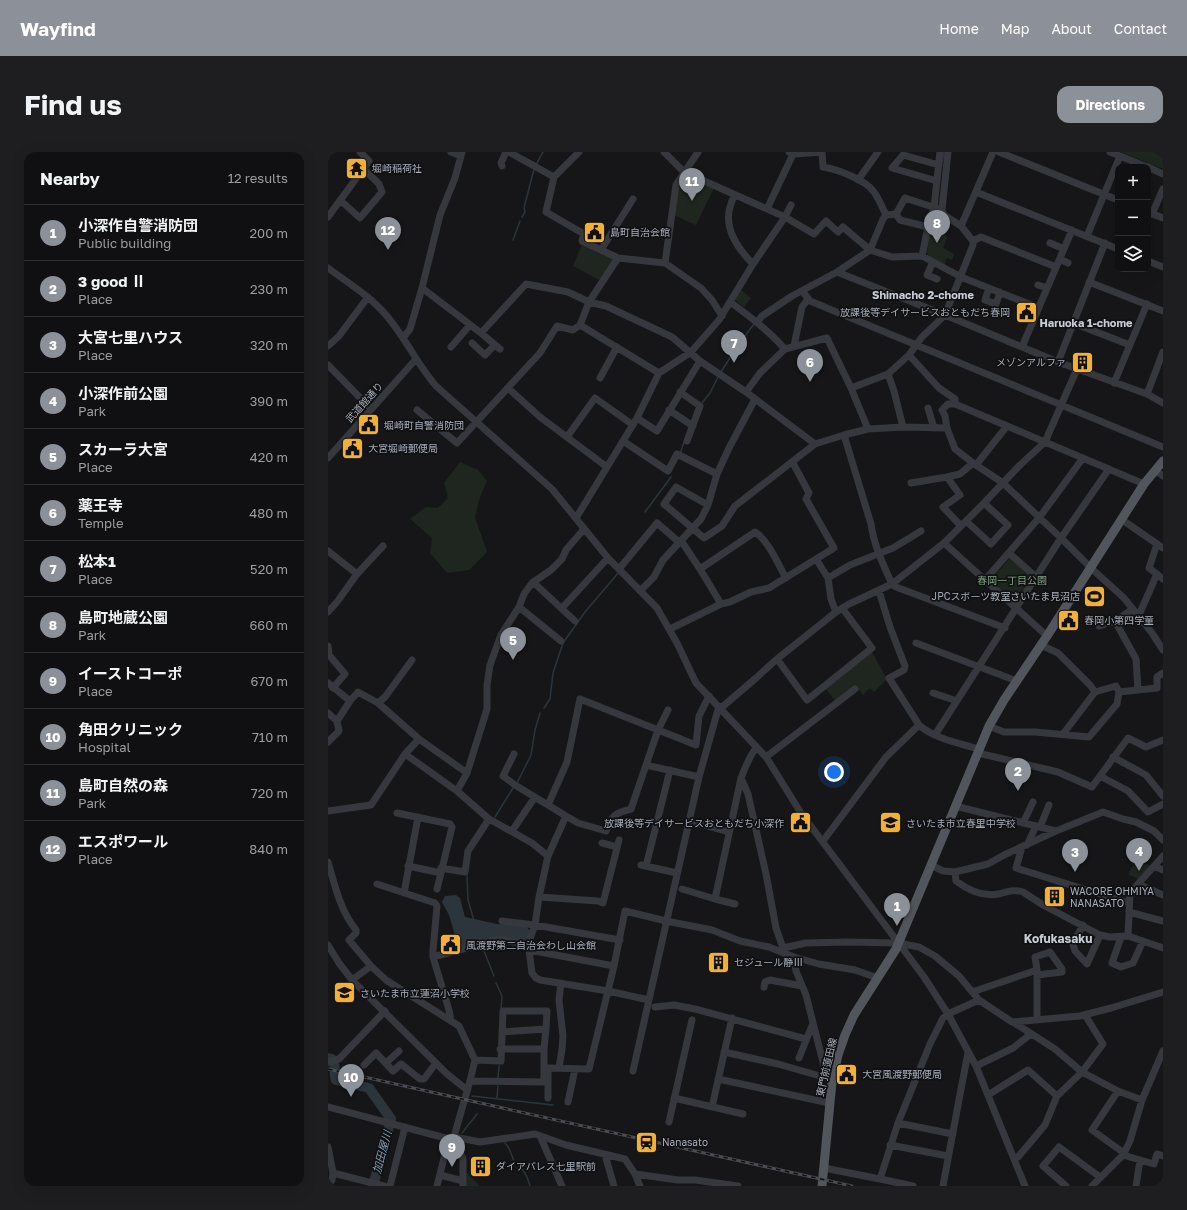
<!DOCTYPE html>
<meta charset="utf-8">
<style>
:root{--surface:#101012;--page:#1e1e20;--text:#f1f3f6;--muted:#9c9d9f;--line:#303032;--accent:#8c9099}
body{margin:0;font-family:"Golos Text","Noto Sans JP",sans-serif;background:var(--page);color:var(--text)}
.controls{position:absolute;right:12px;top:12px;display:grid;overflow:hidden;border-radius:8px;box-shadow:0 4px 16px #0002}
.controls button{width:36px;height:36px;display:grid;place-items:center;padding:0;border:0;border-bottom:1px solid var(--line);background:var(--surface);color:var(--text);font:20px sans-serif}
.you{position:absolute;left:506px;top:620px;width:14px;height:14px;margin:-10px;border:3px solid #fff;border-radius:50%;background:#1a73e8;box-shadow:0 0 0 6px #1a73e833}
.badge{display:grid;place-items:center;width:26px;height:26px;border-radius:50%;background:var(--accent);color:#fff;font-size:13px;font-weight:700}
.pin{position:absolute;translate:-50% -33px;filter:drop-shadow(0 1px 2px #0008)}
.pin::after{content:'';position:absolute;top:21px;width:14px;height:12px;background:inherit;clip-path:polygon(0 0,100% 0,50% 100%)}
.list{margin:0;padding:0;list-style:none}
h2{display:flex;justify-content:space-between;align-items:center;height:52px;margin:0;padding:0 16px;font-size:17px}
h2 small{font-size:13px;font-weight:400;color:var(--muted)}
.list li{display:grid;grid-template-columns:26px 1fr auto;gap:12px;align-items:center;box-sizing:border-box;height:56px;padding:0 16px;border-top:1px solid var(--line)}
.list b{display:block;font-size:15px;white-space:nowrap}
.list p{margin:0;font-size:13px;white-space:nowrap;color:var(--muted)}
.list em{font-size:13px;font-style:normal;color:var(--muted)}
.icon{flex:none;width:22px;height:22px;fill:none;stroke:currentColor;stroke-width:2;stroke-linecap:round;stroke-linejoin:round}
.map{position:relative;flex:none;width:835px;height:1034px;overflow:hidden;border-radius:12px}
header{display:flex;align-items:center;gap:24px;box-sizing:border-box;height:56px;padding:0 20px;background:var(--accent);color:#fff}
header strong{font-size:19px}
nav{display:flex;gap:22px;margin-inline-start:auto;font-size:14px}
.intro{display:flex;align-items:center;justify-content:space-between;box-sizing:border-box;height:96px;padding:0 24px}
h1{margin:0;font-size:28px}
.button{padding:10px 18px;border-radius:12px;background:var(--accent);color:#fff;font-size:14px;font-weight:700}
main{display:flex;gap:24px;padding:0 24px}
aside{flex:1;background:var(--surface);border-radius:12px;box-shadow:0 4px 16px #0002}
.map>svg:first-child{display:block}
.green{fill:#1e261f}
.water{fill:#2c353c}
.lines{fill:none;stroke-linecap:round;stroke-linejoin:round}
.stream{stroke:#2c353c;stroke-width:1.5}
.river{stroke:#2c353c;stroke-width:10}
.minor{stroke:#37383d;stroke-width:7}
.major{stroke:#53555c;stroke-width:9}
.rail-casing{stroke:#4a4c52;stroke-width:3}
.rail{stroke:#111113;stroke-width:1.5;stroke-dasharray:4.5;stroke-linecap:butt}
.labels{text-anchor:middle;stroke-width:3.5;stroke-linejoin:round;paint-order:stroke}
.poi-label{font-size:10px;fill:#a8adb8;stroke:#111113;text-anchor:start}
.street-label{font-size:10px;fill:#a8adb8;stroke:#111113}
.park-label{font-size:10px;fill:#7fa381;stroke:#111113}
.neighbourhood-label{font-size:11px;font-weight:bold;fill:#c9ccd4;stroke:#111113}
.water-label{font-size:11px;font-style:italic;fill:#7f9bb3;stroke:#111113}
.quarter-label{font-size:12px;font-weight:bold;fill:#c9ccd4;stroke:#111113}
</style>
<header>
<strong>Wayfind</strong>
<nav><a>Home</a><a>Map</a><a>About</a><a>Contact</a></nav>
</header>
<div class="intro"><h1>Find us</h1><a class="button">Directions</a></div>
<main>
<aside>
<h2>Nearby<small>12 results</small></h2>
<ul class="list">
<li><span class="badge">1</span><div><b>小深作自警消防団</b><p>Public building</p></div><em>200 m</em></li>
<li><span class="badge">2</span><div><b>3 good Ⅱ</b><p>Place</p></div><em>230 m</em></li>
<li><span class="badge">3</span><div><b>大宮七里ハウス</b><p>Place</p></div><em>320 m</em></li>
<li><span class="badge">4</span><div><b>小深作前公園</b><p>Park</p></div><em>390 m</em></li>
<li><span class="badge">5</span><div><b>スカーラ大宮</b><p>Place</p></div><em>420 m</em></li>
<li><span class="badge">6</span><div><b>薬王寺</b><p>Temple</p></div><em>480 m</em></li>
<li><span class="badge">7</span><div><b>松本1</b><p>Place</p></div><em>520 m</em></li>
<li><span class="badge">8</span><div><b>島町地蔵公園</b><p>Park</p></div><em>660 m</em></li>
<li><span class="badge">9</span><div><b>イーストコーポ</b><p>Place</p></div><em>670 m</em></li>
<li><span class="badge">10</span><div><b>角田クリニック</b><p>Hospital</p></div><em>710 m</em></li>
<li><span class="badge">11</span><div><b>島町自然の森</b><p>Park</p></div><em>720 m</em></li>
<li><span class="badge">12</span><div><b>エスポワール</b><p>Place</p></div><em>840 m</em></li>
</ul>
</aside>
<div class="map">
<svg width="835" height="1034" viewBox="0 0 835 1034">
<rect width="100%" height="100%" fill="#161618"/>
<path class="green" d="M793,0h42v17z
M356,22l30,14 -18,37 -22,-10 4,-31z
M609,65l7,5 -4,10 8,4 -5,12 11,6 -2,6 -5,-2 -3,7 -17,-10 1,-17z
M255,90l32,17 -14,22 -28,-15z
M413,138l10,8 -7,9 -9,-7z
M132,310l18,8 9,11 -7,16 -5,20 12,35 -18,18 -22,3 -17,-20 2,-15 -22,-19 16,-12 12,1 10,-10 -4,-15z
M682,406l22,20 -16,25 -25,-23z
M544,500l15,27 -13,13 -4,-4 -7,7 -7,-9 -20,16 -10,-13z
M808,709l13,4 1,3 -12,11 -10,-5z
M138,1020l14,14h-15z"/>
<path class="water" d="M128,743l4,3 5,19 32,7 29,2 4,5 -2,11 -28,-3 -41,10 -10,-34 -7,-13 3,-6z"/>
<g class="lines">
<path class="stream" d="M614,10l2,-10
M208,13l7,-13
M194,65l3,-5 -1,-4 10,-39
M185,88l7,-19
M393,220l17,-27 16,-21
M373,252l9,-11 8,-16
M352,302l4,-12
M317,360l26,-35
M216,556l6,-9 3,-26 10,-30 22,-31 34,-40
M189,631l14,-28 4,-25 5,-17
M167,665l18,-29
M139,724l1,24 6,21
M154,794l12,30
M168,831l6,13 -1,14
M170,926l1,-12
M144,944l81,9
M169,946l1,-12
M134,981l15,-19
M177,991l4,5 5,13 9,9 4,7 3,9"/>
<path class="river" d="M0,906l4,1c5,7 1,14 4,21l33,8 22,31 -18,67"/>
<path class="minor" d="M123,0l10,4
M181,0l45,25
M251,0l-25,25 -8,35 38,22 -2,7 36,17 47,5 36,25 11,12 10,16
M336,0l20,20 101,45 29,17 12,-13 12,11 5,-5 27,23 22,7 30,-1 39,21 78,31
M461,0l5,2 28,-2
M671,0l119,48
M782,0l37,15
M174,14l-1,-3 5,-11
M820,15l15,7
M530,28l20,-28
M609,29l-45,-13 11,-13 36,10
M648,40l142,57
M407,43c-2,3 -4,8 -5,12 -6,21 8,42 23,57
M12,48l20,18 22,-26 -3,-8 -15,-15
M439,57l27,-57
M614,58l6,-58
M820,60l15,6
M568,62l4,6 28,7
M824,62l11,-25
M558,63l10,-1 9,-16 37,12 2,5 17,11 12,15
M0,65l41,-56 -9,-9
M633,74l32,-74
M759,84l33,-80
M645,89v4l-28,70 -23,22 -13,18 30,33 16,11v5l189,80
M645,89l8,-4 75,30
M722,91l14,6
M273,98l32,-51
M594,104l6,-29 6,-19 6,-56
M732,107l8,4
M820,109l15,6
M605,110l-6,13 10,4
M337,111l11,-78 22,-33
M0,116c20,15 42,28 58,47 19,22 31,49 50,71l116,103 56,69 49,50 20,35 19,40 70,74 35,56 123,164 24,37 28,52 49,120
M509,120l108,43 113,47 89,32 16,9
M761,130l74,29
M710,133l9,3
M94,136l59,45 45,-49 42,8 21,10 17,4 66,31 28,24 46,31 69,52
M661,136l-4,12 11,4 4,-12
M475,140l7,9 353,146
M402,150c21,15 38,28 55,47
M430,169l4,-5 30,-20 45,-24 33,-22 13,-31 3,-4c-4,-8 -7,-16 -12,-23 -8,-12 -37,-23 -51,-25l-1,-15
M745,171l57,22
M252,173l79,48
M153,181l19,16
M75,186l7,-9 12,-41 18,-73 15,-37 7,-26
M144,191l13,12 10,-10
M0,194l11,-10 29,-39
M466,194l8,-39 6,-8
M123,195l19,-22
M694,195l50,-117
M730,210l47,-119
M0,213l43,44
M560,222l6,17 9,36
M272,226l17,-31
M786,231l33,-79
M180,236l32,29 67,50
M523,236l37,-14 21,-19
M352,240l20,14 -13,35
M418,240l14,-19 25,-24 42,-11 24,50 17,41
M819,242l16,-42
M627,252h-7l-6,6 3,6 2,12 8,21 18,14 30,20 58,55 30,30 33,30 28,35 11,17
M600,256l6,20
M89,258l40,33 83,-90 17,-27 16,4 7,-5 9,-23 29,-44
M341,258l24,16
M309,266l20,13 43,-70
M516,283l27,89c3,22 12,40 21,60l4,3 109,41
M239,285l28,-39 38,27
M295,289l45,30 9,-17 40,20
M0,306l88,-99
M648,313l31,-39
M827,318l8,6
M619,325l13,18 -17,12 18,19
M583,331l36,-6 13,-3 13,-11
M380,353l-32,-18 -12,17 40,34 18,-12 13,-20 80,-62 29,-9 24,-6 35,-2 44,1
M248,366l61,-100 22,-45 32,-21 28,-32 34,-56 32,-47 6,-12
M793,367l42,29
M638,369l25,23 17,-19 -24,-22
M354,390l18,27 21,35
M616,391l103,93
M829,392l-8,24 14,11
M0,399l29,23
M681,401l27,24
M488,407l12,19 3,21 5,13
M291,417l38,-46 23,20
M372,417l55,-37c13,8 23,32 31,46
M500,426l22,-13 43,-17 28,-17
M657,428l54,-62 44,-60
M205,430l42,39
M312,439l14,-14 9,-17 38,-41 7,-14 9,-31 12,-26 26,-49
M551,439l11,36 15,39 -1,4 -15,8 30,47c16,14 40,18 60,24
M191,455l42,34
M234,456l46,-50
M0,460l9,-10 20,-28 26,-28
M811,463l18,-41
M787,469l21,38 2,31
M771,474l16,-5 18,-12
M342,477l51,-25 9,-2 21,-10 18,-4 65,-40 -28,-49 3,-6 -16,-30
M588,491l101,38
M713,493l17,8 32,32 5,7 -32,42
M0,494l1,9 16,19 -12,14
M449,507l30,41 65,-52 -30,-40
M0,531l22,18 8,-9 20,11 7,-6 27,-37
M791,540l38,-4v-11l6,-4
M605,541l24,8
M50,551l41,36 48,34
M393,556l35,-30 21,-19 59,-47 13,-8 43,-20 52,-41 40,-40 35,-37 26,-24 32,-73
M0,561l9,8
M661,574l15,6h31l54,5 28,-33 2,-12 -3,-6 -21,6
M607,583l126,-197 48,-69
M0,590l11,-11 -2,-10 13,-20
M650,601l80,19 34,15 36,-49 18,9 17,-7
M77,602l52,37 32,28 43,24 16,13
M438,605l89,-68
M785,605l33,18 17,21
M318,613l53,12
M772,624l28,15 20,21 15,-8
M413,626l7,16 18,80 10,54 7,20 -1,4
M129,639l10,-18 20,-64v-24l3,-20 11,-30 18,-28 5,-13 8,-11 19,-13 11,-11 4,-9 18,-21
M220,653l19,-43 13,-63 116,46 3,-29 10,-20
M627,654l101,25
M0,659l43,-6 34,-51 14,-15
M69,661l53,11 2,3 -11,46 -33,-7
M238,664l12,7 28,8c6,-15 8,-18 25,-22l27,-79 10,-20
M361,669l40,11
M695,671l10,-21
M712,675l9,-22
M184,679l23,-34
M495,689l63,-84 33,-32
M274,691l15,4
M699,693l9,-19
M694,695l-6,21 113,35
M0,710c7,24 12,48 28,68v3l-7,7 22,26 15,14 73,46 16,34 -5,21 -17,59 -7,10 -9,36
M313,713l36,8
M603,713l12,6 12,1 33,-8 16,-9 52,-24 47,-19 20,7 13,3 18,9 9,9
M318,714l24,-96
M826,714l9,4
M113,716l24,4 3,-21 21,-32
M627,720l1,9c12,9 26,16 42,13 9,-2 16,-5 25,-2l20,13 57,30 10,2 18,-1 35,12
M49,732l58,19 2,3 -4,44v7l16,53 2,11
M810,732l25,11
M109,737l4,-16
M354,737l33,10
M76,741l14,-76
M211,745l59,4 5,2 16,-63
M407,752l-20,-5 26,-121c5,-12 8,-22 16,-31
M801,760l34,9
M174,769l33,4 4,-28 9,-41 18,-40 -51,-31 -12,-9 11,-22
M755,773l-10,19 2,7 12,13 13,-29
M800,784l2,-43 33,-37
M793,785l-9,26 9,4 12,-4 10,-22
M292,788l-85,-15 -6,16v9l3,23 4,5 4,2 68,11 41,9
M0,793l11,18 13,17 94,93 21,17
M455,796l23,-5 41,-1 51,1 21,4 16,9 24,20 20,24 33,22 68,-6 31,-8 52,-16
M201,798l85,16 -25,103 -41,-1v30
M105,805l67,-18 29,6
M466,805l2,14 10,24 21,83 5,4
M286,814l11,-55 41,10 46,9 28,11 29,6 25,10 25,7 36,6 23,8
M24,828l19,-14
M436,835l1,-5 5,-2 32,6
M644,840l65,-22
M327,855l19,-2 21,4 111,30
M709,868v-50l-2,-13 15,-5 12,17v3l-25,3
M685,870l42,27 27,23 36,19 24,9
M172,897h44l2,-20 -44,3
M396,900l54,12 49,14
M471,906l14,-35
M147,908l26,1 2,-50h44l-1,18
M0,910l11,-3 46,-48
M58,911l13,-12
M36,913l12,-12 17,18 8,-7 19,15h4l12,-16
M648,914l37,-18 18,-14
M231,916l3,-19 1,-13 -4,-36 2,-17
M305,919l66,-294 20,-71
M390,927l111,24
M142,929l74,1v-33
M790,939l-26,39 32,23
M660,943l40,-25 29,26
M346,946l69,16
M240,950l7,-33
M0,955l125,33
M384,955l20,-89
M341,970l23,-102
M570,971l55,11
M212,984l22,50
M126,985l26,5 55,-8 31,11 59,14 10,15 5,12
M126,985l9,22v27
M562,993l58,11
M0,995l5,26
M277,1003l9,31
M795,1003l31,9 3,-10 6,2
M686,1006l4,-1 27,-32 12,-29 25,-24 21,-28 -18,-29
M496,1016l56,11
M307,1022l43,6h17l43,6
M112,1023l23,6
M1,1034l3,-6 1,-7 51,13
M62,1034l15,-59
M585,1034l-33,-7 18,-56 32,-79 13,-26 5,-4 31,-14
M615,1034l18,-97 7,-36
M738,1034l-23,-20 16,-19 41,30
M764,1034l31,-31 7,-14 12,-41 21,-49
M808,1034l4,-26"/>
<path class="major" d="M494,1034l10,-104 6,-27 7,-20 9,-20 42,-66 93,-223 15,-26 43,-64 97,-152 19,-23"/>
<defs>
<path id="rail" d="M0,917l524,117"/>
</defs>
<use href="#rail" class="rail-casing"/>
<use href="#rail" class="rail"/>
</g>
<defs>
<symbol id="temple-square" viewBox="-11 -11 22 22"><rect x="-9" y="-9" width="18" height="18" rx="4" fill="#f2b134" stroke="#111113"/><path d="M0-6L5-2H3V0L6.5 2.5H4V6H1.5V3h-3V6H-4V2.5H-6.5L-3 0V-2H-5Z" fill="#111"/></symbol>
<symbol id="civic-square" viewBox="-11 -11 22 22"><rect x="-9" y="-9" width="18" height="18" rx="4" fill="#f2b134" stroke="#111113"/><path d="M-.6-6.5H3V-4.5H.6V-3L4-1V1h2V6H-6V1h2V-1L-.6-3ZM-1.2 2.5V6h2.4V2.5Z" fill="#111"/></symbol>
<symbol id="building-square" viewBox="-11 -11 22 22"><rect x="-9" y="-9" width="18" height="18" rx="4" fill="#f2b134" stroke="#111113"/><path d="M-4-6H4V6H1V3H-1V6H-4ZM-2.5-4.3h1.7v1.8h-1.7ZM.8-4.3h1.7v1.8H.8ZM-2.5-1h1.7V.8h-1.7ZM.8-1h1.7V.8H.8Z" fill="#111"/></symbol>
<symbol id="stadium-square" viewBox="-11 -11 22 22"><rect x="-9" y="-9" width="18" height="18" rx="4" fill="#f2b134" stroke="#111113"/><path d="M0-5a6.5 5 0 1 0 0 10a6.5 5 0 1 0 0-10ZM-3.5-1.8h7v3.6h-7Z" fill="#111"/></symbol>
<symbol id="school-square" viewBox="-11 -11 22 22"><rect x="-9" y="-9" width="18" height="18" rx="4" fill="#f2b134" stroke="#111113"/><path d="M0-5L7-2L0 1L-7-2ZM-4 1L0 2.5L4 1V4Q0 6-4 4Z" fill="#111"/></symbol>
<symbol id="station-square" viewBox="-11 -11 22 22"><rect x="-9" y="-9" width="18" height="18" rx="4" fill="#f2b134" stroke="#111113"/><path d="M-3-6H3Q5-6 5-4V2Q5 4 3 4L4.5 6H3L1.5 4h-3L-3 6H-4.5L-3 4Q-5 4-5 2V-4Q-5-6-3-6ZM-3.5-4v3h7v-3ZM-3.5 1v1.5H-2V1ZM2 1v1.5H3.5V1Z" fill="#111"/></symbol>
</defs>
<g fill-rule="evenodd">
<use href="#temple-square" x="16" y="4" width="25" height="25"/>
<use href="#civic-square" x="254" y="68" width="25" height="25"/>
<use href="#civic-square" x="686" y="148" width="25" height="25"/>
<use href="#building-square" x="742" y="198" width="25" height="25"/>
<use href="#civic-square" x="28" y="260" width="25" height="25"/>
<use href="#civic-square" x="12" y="284" width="25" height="25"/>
<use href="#stadium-square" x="754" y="432" width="25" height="25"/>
<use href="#civic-square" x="728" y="456" width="25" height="25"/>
<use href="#civic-square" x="460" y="658" width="25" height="25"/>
<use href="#school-square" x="550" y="658" width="25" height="25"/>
<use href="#building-square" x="714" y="732" width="25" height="25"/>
<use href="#civic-square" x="110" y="780" width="25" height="25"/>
<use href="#building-square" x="378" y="798" width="25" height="25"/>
<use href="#school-square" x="4" y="828" width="25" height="25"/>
<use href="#civic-square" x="506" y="910" width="25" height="25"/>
<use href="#station-square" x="306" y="978" width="25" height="25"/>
<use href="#building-square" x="140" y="1002" width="25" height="25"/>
</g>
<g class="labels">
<g class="poi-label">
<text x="44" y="20">堀崎稲荷社</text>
<text x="282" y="84">島町自治会館</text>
<text x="682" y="164" text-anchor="end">放課後等デイサービスおともだち春岡</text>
<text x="738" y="214" text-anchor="end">メゾンアルファ</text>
<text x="56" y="277">堀崎町自警消防団</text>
<text x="40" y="300">大宮堀崎郵便局</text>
<text x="752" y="448" text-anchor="end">JPCスポーツ教室さいたま見沼店</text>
<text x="756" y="472">春岡小第四学童</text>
<text x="456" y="675" text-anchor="end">放課後等デイサービスおともだち小深作</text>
<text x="578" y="675">さいたま市立春里中学校</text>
<text x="742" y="743">WACORE OHMIYA<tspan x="742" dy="12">NANASATO</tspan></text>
<text x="138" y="797">風渡野第二自治会わし山会館</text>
<text x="406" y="814">セジュール静Ⅲ</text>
<text x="32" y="845">さいたま市立蓮沼小学校</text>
<text x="534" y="926">大宮風渡野郵便局</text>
<text x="334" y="994">Nanasato</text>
<text x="168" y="1018">ダイアパレス七里駅前</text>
</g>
<g class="street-label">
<text transform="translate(36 250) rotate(-48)" y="4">武道館通り</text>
<text transform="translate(498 915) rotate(-77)" y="4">東門前蓮田線</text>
</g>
<g class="park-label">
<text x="684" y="432">春岡一丁目公園</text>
</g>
<g class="neighbourhood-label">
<text x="595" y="147">Shimacho 2-chome</text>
<text x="758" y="175">Haruoka 1-chome</text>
</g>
<g class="water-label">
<text transform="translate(54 1000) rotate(-75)" y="4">加田屋川</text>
</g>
<g class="quarter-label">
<text x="730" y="791">Kofukasaku</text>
</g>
</g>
</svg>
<div class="controls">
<button>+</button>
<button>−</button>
<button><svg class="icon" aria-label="layers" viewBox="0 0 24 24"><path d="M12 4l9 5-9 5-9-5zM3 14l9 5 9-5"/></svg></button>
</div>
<div class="you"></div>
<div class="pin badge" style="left:569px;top:774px">1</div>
<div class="pin badge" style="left:690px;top:639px">2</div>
<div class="pin badge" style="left:747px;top:720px">3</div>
<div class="pin badge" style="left:811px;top:719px">4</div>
<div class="pin badge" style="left:185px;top:508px">5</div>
<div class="pin badge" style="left:482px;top:230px">6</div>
<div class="pin badge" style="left:406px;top:211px">7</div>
<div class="pin badge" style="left:609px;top:91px">8</div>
<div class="pin badge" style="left:124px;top:1015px">9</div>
<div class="pin badge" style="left:23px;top:945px">10</div>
<div class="pin badge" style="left:364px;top:49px">11</div>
<div class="pin badge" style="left:60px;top:98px">12</div>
</div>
</main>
